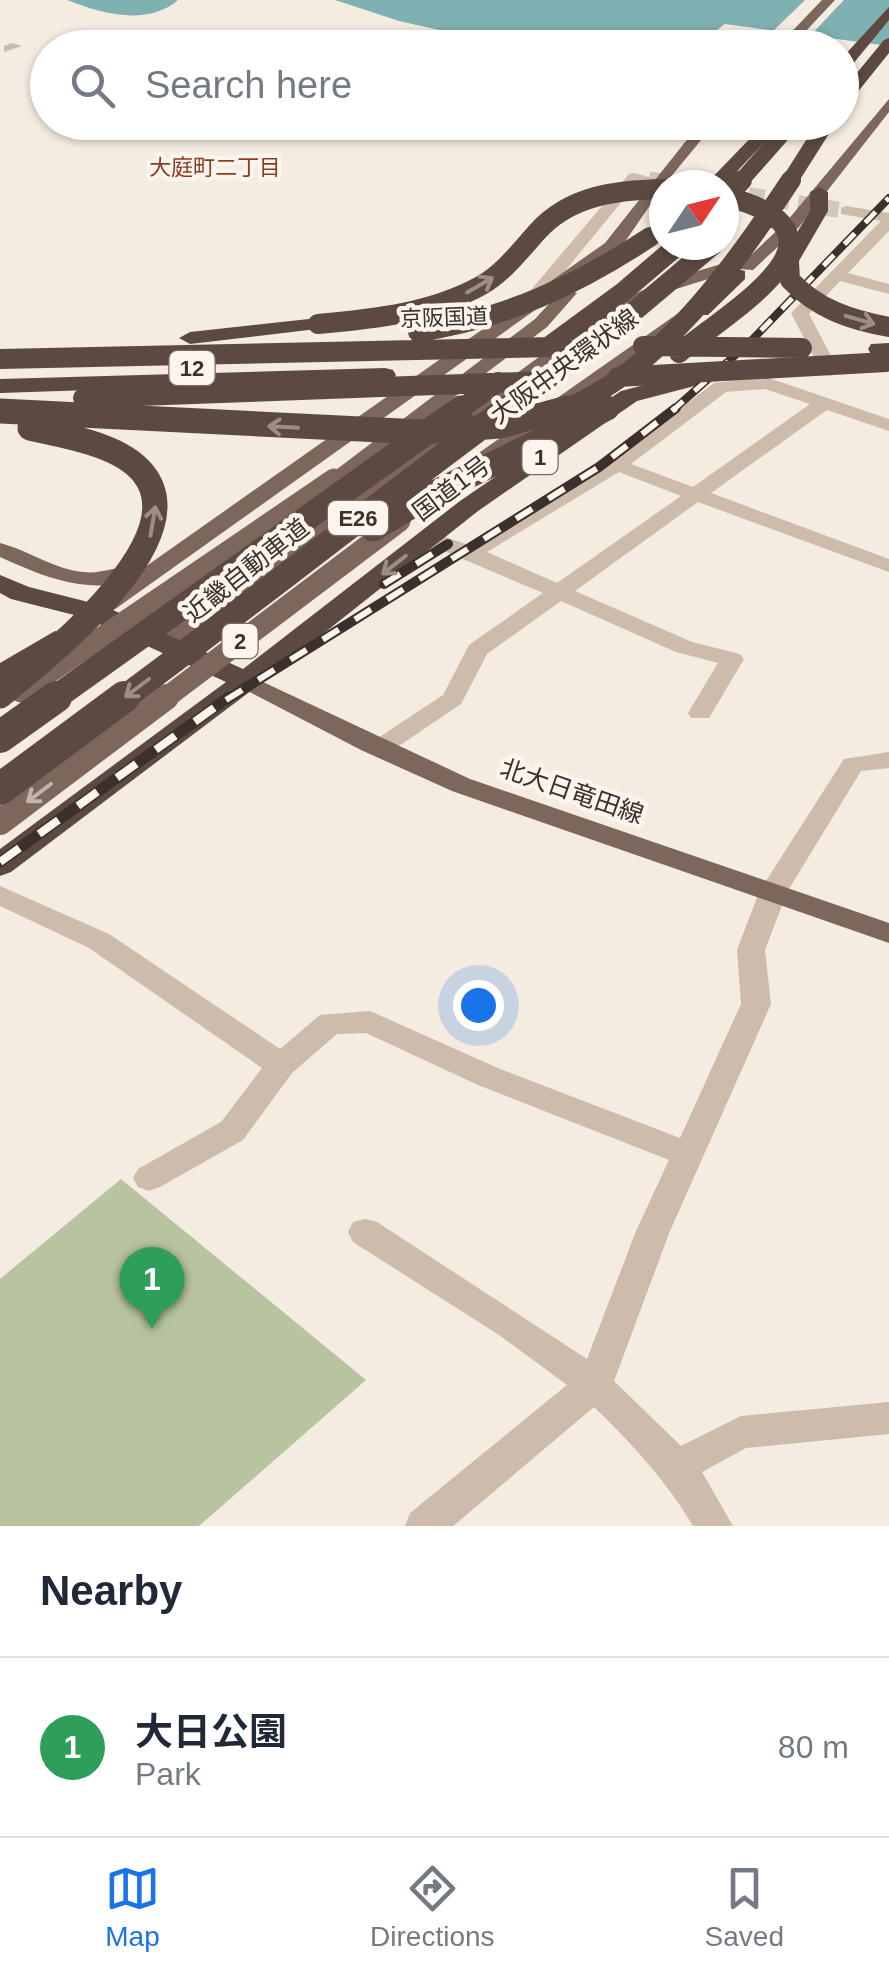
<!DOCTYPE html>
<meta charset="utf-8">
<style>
:root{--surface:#fff;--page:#f6f6f7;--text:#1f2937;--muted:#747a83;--line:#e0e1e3;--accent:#1a73e8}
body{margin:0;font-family:Helvetica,"Noto Sans JP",sans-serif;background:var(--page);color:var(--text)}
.compass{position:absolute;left:649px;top:170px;width:90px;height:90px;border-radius:50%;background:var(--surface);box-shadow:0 2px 8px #0004;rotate:55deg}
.you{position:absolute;left:478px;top:1005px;width:35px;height:35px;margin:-25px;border:8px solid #fff;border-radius:50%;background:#1a73e8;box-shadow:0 0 0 15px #1a73e833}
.badge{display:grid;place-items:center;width:65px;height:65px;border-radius:50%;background:var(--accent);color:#fff;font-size:32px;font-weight:700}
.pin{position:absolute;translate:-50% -82px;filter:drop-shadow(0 2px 5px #0008)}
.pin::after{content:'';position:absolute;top:52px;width:35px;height:30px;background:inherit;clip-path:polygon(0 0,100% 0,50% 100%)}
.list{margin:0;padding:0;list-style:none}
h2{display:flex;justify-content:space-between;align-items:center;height:130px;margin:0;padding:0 40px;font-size:42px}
h2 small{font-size:32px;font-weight:400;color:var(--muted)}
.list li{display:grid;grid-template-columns:65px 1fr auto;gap:30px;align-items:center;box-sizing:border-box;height:180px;padding:0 40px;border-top:2px solid var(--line)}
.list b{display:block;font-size:38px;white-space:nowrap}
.list p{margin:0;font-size:32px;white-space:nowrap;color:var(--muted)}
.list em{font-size:32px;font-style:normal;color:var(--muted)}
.icon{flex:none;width:55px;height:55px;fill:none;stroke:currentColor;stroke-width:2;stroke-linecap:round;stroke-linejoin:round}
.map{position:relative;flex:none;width:889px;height:1526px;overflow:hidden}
.search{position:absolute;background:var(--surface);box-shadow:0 2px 8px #0004;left:30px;right:30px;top:30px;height:110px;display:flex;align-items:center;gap:25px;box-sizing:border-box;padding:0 35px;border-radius:55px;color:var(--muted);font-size:38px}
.sheet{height:310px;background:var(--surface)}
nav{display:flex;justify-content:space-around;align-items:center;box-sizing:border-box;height:140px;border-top:2px solid var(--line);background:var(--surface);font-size:28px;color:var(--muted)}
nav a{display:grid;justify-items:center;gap:5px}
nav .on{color:var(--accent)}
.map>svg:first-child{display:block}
.green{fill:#b8c4a0}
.water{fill:#7fb0b2}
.pier{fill:#f4ebe1}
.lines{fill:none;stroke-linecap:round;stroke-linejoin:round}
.minor-tunnel-far1{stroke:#cfc6bd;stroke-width:14;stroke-dasharray:14 6;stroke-linecap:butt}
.minor-tunnel{stroke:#cfc6bd;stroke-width:16;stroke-dasharray:16 9;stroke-linecap:butt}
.minor{fill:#cdbbac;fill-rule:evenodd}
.major{fill:#7d675c;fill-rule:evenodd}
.highway{fill:#5c4a42;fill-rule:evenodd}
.rail-far2-casing{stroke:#3b302b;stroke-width:8}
.rail-far1-casing{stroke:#3b302b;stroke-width:10}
.rail-casing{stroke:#3b302b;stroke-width:11}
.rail-far2{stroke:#fbf5ee;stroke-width:5;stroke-dasharray:15;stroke-linecap:butt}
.rail-far1{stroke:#fbf5ee;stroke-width:6;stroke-dasharray:19;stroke-linecap:butt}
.rail{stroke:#fbf5ee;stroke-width:8;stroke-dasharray:24;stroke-linecap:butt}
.major-bridge-far1{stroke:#7d675c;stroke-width:21}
.major-bridge{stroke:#7d675c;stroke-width:26}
.highway-bridge-far3{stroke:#5c4a42;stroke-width:16}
.highway-bridge-far2{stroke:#5c4a42;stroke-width:20}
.highway-bridge-far1{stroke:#5c4a42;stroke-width:25}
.highway-bridge{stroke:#5c4a42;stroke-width:32}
.oneway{stroke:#9c8e87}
.oneway2{stroke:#c2b5ac}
.labels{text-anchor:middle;stroke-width:9;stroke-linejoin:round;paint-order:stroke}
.far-neighbourhood-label{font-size:22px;fill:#8c3b22;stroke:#fbf5ee}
.far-street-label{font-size:22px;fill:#3b302b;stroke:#fbf5ee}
.shield{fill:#fbf5ee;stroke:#756b66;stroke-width:2.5}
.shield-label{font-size:22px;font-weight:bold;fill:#3b302b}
.street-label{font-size:25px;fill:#3b302b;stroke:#fbf5ee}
</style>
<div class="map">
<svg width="889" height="1526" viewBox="0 0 889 1526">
<rect width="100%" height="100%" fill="#f4ebe1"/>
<path class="green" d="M121,1179l245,201 -167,146h-199v-247z"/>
<path class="water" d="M67,0h111c-31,27 -78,13 -111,0z
M335,0h554v46l-164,-22 -31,23h-178l-117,-26z"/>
<path class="pier" d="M805,0h39l-38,40 -37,-5z"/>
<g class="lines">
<path class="minor-tunnel-far1" d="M649,179l20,3"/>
<path class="minor-tunnel" d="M652,180l36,5
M724,191l122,20"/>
<path class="minor" d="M12,43l10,3 -18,6v-6z
M634,173l22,6 -7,4 -11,-1 -106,129h-12v-8l109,-129z
M846,206l43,7v18l-41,42 41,11v10l-49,-13 -31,33 30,57 -9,5 -9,-5 -30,-58 90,-92 -40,-7v-6z
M766,377l123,42v12l-62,-21 -116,83 178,66v13l-191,-70 -123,89 117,51 48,12 4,5 -35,59h-18l-3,-5 30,-50 -42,-11 -115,-51 -74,53 -26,50 -74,50h-18l-3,-5 3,-5 74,-49 26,-50 74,-52 -120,-51 -4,-4 4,-4 7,-2 39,13 141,-84 104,-78zM765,389l45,15 -117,83 -62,-23 95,-72zM619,472l62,24 -124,87 -70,-31z
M889,752v16l-28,3 -74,121 -22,58 6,54 -101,227 -56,150 67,65 60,-30 148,-14v32l-143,14 -44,24 31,54h-40c-27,-46 -61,-82 -99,-119l-141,119h-48l5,-13 157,-128 -68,-50 -146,-93 -5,-10 5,-10 12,-3 12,3 210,137 49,-128 33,-71 -191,-75 -112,-52 -29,1 -45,39 -49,67 -83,47 -11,4 -11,-4 -5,-9 5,-9 83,-47 41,-54 -173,-120 -89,-42v-20l109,48 171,115 40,-34 50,-4 130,58 180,69 61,-134 -4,-54 22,-58 85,-133z"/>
<path class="major" d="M822,0h13l-45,48h-14z
M889,99v13l-90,115 -46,43 -13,-1 -67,21 -53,24 -448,335h-16l-3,-5 3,-5 452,-333 53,-24 90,-27 36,-34z
M701,122h15l-52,63 -42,61 -57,43 12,4 -30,34 -206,156 -7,2 -10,-6 211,-160 24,-26 -448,319h-16l-3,-5 31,-24c-44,9 -83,-8 -123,-26v-14c28,7 53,26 83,29 21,3 45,-11 62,-5l460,-324z
M687,307l9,5 -3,4 -206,149h-14v-8z
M246,674l224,105 419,144v20l-437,-152 -91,-41 -123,-64 -4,-5z"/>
<path class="highway" d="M889,7v13l-41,50 -6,2v-14z
M889,38v15l-41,51 -6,2v-15l42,-51z
M766,122h18l-60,63h-19z
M819,187l9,5v19l-32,55h-14l-3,-4 31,-51v-19z
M738,269l7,2v8l-37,36h-14l-3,-4 3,-4 37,-36z
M318,318l10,6 -3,4 -135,16 -11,-6 11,-6z
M889,343v12l-18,-1 -3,-5 3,-5z
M385,368l8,2 3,5 -3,5 -393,13v-14z
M698,371l8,2 3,5 -3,5 -69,18 -159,110 -222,176 -245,185 -11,4v-27l226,-167 -140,-64 -75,-19 -11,-6v-18l29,12 75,19 139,63 217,-168 161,-110z
M55,631l10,2 4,6 -4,6 -55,37 -10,2v-21z"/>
<defs>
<path id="rail-far2" d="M672,411l77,-68 140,-145"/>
<path id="rail-far1" d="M384,584l64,-40
M226,700l373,-233 77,-59"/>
<path id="rail" d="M0,862l229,-165"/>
</defs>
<use href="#rail-far2" class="rail-far2-casing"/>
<use href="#rail-far1" class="rail-far1-casing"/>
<use href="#rail" class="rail-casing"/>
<use href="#rail-far2" class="rail-far2"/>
<use href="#rail-far1" class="rail-far1"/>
<use href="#rail" class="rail"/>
<path class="major-bridge-far1" d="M21,692l313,-213
M163,700l237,-179"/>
<path class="major-bridge" d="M0,822l166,-125"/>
<path class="highway-bridge-far3" d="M740,182l53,-60
M789,182l38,-60"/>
<path class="highway-bridge-far2" d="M724,200l18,-20
M789,262l1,18c27,29 61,40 99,47
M318,324c56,-5 114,-11 164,-39 22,-13 38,-34 55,-53 33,-37 80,-42 127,-43
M418,332c87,-13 159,-47 232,-95
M643,346l159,2
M548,347l75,-55 55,-47
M679,353c56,-46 189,-121 45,-157
M0,359l597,-13
M618,377l268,-15
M83,398l464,-17
M458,411l40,-29
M504,411l96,-71 113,-95
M560,411c101,-40 173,-144 231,-231
M602,411l5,-3"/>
<path class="highway-bridge-far1" d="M0,411l421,21 79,-6 67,-18
M373,529l57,-34 177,-87
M0,696c45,-37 198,-156 143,-223 -23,-29 -79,-37 -113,-45
M52,700l409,-292
M121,700c130,-96 256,-196 386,-292"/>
<path class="highway-bridge" d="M0,737l56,-40
M0,789l124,-92"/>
</g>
<defs><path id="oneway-shaft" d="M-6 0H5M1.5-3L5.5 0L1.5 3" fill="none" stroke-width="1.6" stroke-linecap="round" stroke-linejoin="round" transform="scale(2.5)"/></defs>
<g class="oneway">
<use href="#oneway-shaft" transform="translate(480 285) rotate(-30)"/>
<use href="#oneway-shaft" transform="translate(860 320) rotate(16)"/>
<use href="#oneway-shaft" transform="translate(283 427) rotate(-177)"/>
<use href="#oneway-shaft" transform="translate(153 521) rotate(-80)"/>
<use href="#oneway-shaft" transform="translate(394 565) rotate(142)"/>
<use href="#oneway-shaft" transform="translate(137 688) rotate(143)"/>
</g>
<use class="oneway2" href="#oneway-shaft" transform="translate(39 793) rotate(143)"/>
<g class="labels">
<g class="far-neighbourhood-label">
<text x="215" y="175">大庭町二丁目</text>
</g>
<g class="far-street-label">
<text transform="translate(444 317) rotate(-2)" y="8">京阪国道</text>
</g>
<g class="shield">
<rect x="169.5" y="351" width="45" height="34" rx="8"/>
<rect x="522.5" y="440" width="35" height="34" rx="8"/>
<rect x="328" y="501" width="60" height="34" rx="8"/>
<rect x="222.5" y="624" width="35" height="34" rx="8"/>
</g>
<g class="shield-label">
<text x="192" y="376">12</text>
<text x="540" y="465">1</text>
<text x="358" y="526">E26</text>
<text x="240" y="649">2</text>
</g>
<g class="street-label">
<text transform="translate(564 366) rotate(-36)" y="9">大阪中央環状線</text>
<text transform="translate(451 488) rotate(-37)" y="9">国道1号</text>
<text transform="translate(246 570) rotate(-38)" y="9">近畿自動車道</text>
<text transform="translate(572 791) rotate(19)" y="9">北大日竜田線</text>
</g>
</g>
</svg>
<svg class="compass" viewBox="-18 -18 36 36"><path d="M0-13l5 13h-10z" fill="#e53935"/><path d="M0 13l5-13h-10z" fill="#747a83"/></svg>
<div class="you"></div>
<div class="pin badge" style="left:152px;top:1329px;background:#2e9e5b">1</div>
<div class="search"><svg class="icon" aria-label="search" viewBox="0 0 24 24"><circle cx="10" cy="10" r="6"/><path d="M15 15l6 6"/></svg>Search here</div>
</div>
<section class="sheet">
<h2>Nearby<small></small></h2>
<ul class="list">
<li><span class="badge" style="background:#2e9e5b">1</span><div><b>大日公園</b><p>Park</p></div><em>80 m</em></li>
</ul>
</section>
<nav>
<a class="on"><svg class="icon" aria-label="map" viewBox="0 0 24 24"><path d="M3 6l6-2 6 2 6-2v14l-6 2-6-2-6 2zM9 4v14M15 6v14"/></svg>Map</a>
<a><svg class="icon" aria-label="directions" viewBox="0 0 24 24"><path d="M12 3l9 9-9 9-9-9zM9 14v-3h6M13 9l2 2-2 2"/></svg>Directions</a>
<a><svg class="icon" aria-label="saved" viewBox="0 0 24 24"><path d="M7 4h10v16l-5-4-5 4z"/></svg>Saved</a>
</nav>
